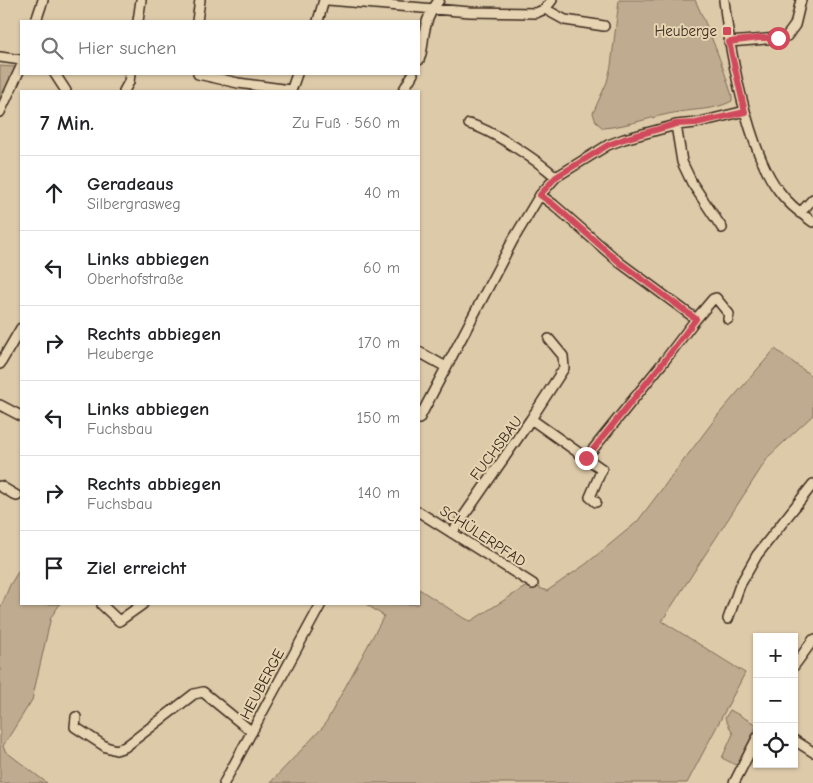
<!DOCTYPE html>
<html lang="de">
<meta charset="utf-8">
<style>
:root{--surface:#fff;--page:#f6f6f6;--text:#202124;--muted:#757577;--line:#e0e0e0}
body{margin:0;font-family:"Comic Neue",sans-serif;background:var(--page);color:var(--text)}
.controls{position:absolute;right:15px;bottom:15px;display:grid;overflow:hidden;border-radius:0px;box-shadow:0 1px 4px #0004}
.controls button{width:45px;height:45px;display:grid;place-items:center;padding:0;border:0;border-bottom:1px solid var(--line);background:var(--surface);color:var(--text);font:25px sans-serif}
.stop{position:absolute;width:15px;height:15px;margin:-11px;border:4px solid #d1495b;border-radius:50%;background:#fff}
.stop.end{background:#d1495b;border-color:#fff;box-shadow:0 1px 5px #0008}
.list{margin:0;padding:0;list-style:none}
h2{display:flex;justify-content:space-between;align-items:center;height:65px;margin:0;padding:0 20px;font-size:21px}
h2 small{font-size:16px;font-weight:400;color:var(--muted)}
.list li{display:grid;grid-template-columns:32px 1fr auto;gap:15px;align-items:center;box-sizing:border-box;height:75px;padding:0 20px;border-top:1px solid var(--line)}
.list b{display:block;font-size:19px;white-space:nowrap}
.list p{margin:0;font-size:16px;white-space:nowrap;color:var(--muted)}
.list em{font-size:16px;font-style:normal;color:var(--muted)}
.icon{flex:none;width:28px;height:28px;fill:none;stroke:currentColor;stroke-width:2;stroke-linecap:round;stroke-linejoin:round}
.map{position:relative;flex:none;width:813px;height:783px;overflow:hidden}
.search{position:absolute;background:var(--surface);box-shadow:0 1px 4px #0004;left:20px;top:20px;width:400px;height:55px;display:flex;align-items:center;gap:12px;box-sizing:border-box;padding:0 18px;border-radius:0px;color:var(--muted);font-size:19px}
.panel{position:absolute;background:var(--surface);box-shadow:0 1px 4px #0004;left:20px;top:90px;width:400px;height:515px;border-radius:0px}
.map>svg:first-child{display:block}
.green{fill:#bfac90;stroke:#7d6b57}
.lines{fill:none;stroke-linecap:round;stroke-linejoin:round}
.minor-casing{stroke:#3b2a1e;stroke-width:12}
.minor{stroke:#e7d4b2;stroke-width:9}
.route{stroke:#d1495b;stroke-width:6}
.poi-dot{fill:#d1495b;stroke:#e7d4b2;stroke-width:2}
.labels{text-anchor:middle;stroke-width:4;stroke-linejoin:round;paint-order:stroke}
.poi-label{font-size:15px;fill:#3b2a1e;stroke:#e7d4b2;text-anchor:end}
.street-label{font-size:15px;fill:#3b2a1e;stroke:#e7d4b2}
</style>
<div class="map">
<svg width="813" height="783" viewBox="0 0 813 783">
<rect width="100%" height="100%" fill="#ddcaa9"/>
<filter id="ink" filterUnits="userSpaceOnUse"><feTurbulence type="fractalNoise" baseFrequency=".02" numOctaves="2"/><feDisplacementMap in="SourceGraphic" scale="10" xChannelSelector="R" yChannelSelector="G"/><feConvolveMatrix kernelMatrix="1 2 1 2 8 2 1 2 1" color-interpolation-filters="sRGB"/></filter>
<g filter="url(#ink)">
<path class="green" d="M619,0h76c15,32 27,63 37,96v5c-17,9 -35,8 -53,11 -26,4 -50,14 -76,16l-7,-6 -3,-9 14,-31 4,-16z
M0,66l15,1 -15,35z
M775,349l38,28v38l-44,41 -107,165 83,52 -58,110h-417l54,-57 60,-110 -18,-12h53v-15l46,30 6,2 59,-37 17,7 39,-27 51,-42 81,-107z
M21,567v37h39l-9,13 -19,83 -29,46 2,5 42,32h-47v-174l10,-24z
M730,710l27,15 -19,41 -16,-8 11,-24 -8,-16z"/>
<g class="lines">
<defs>
<path id="minor" d="M328,0l142,12 66,1 9,-4 20,11 39,6
M724,0c5,44 13,86 26,128 7,22 15,45 29,63 9,13 21,22 34,31
M545,9l7,-9
M36,21l7,-21
M138,21l3,-21
M197,21l3,-21
M318,21l6,-21
M729,42l49,-4 9,-2 8,-11 6,-25
M0,57l21,3
M419,60c5,-11 3,-23 7,-35 2,-9 8,-18 13,-25
M55,74l11,17
M198,74l40,9 52,7
M124,91l5,-9 1,-8
M291,91l6,-17
M403,91l10,-17
M0,112l21,-45
M469,124c23,6 68,36 87,53
M676,125l6,37 10,21 30,45
M800,213l13,-14
M696,319l17,-20 3,-1 13,16 -1,5
M419,352l27,15
M0,364l21,-36
M0,405l21,11
M419,419l94,-179 27,-45 16,-18 52,-32 16,-6 52,-14 20,-2 49,-12
M531,419l33,-51 -1,-12 -14,-17
M586,458l16,11 -12,28 6,5
M0,486l17,10
M419,512l114,72
M452,533l79,-114 55,39 79,-98 31,-41 -77,-57 -65,-57 -14,-10
M102,605l17,16 24,-17
M728,619l12,-34 17,-30 56,-71
M794,666l19,-26
M76,717l-1,10 31,20 10,3 9,-3 69,-53 9,-2 49,40
M794,740l19,12
M224,783l97,-179
M734,783l23,-45"/>
</defs>
<use href="#minor" class="minor-casing"/>
<use href="#minor" class="minor"/>
</g>
</g>
<g class="lines" filter="url(#ink)">
<path class="route" d="M586,458l79,-98 31,-41 -77,-57 -65,-57 -14,-10 16,-18 52,-32 16,-6 52,-15 20,-1 49,-11 -16,-70 30,-4h19"/>
</g>
<rect class="poi-dot" x="722" y="26" width="10" height="10" rx="2.5"/>
<g class="labels">
<g class="poi-label">
<text x="717" y="36">Heuberge</text>
</g>
<g class="street-label">
<text transform="translate(496 448) rotate(-53)" y="5">FUCHSBAU</text>
<text transform="translate(483 536) rotate(33)" y="5">SCHÜLERPFAD</text>
<text transform="translate(262 684) rotate(-62)" y="5">HEUBERGE</text>
</g>
</g>
</svg>
<div class="controls">
<button>+</button>
<button>−</button>
<button><svg class="icon" aria-label="locate" viewBox="0 0 24 24"><circle cx="12" cy="12" r="6"/><path d="M12 2v4M12 18v4M2 12h4M18 12h4"/></svg></button>
</div>
<div class="stop" style="left:778px;top:38px"></div>
<div class="stop end" style="left:586px;top:458px"></div>
<div class="search"><svg class="icon" aria-label="search" viewBox="0 0 24 24"><circle cx="10" cy="10" r="6"/><path d="M15 15l6 6"/></svg>Hier suchen</div>
<section class="panel">
<h2>7 Min.<small>Zu Fuß · 560 m</small></h2>
<ul class="list">
<li><svg class="icon" aria-label="ahead" viewBox="0 0 24 24"><path d="M12 20V5M6 11l6-6 6 6"/></svg><div><b>Geradeaus</b><p>Silbergrasweg</p></div><em>40 m</em></li>
<li><svg class="icon" aria-label="left" viewBox="0 0 24 24"><path d="M17 20v-9H6M10 6l-5 5 5 5"/></svg><div><b>Links abbiegen</b><p>Oberhofstraße</p></div><em>60 m</em></li>
<li><svg class="icon" aria-label="right" viewBox="0 0 24 24"><path d="M7 20v-9h11M14 6l5 5-5 5"/></svg><div><b>Rechts abbiegen</b><p>Heuberge</p></div><em>170 m</em></li>
<li><svg class="icon" aria-label="left" viewBox="0 0 24 24"><path d="M17 20v-9H6M10 6l-5 5 5 5"/></svg><div><b>Links abbiegen</b><p>Fuchsbau</p></div><em>150 m</em></li>
<li><svg class="icon" aria-label="right" viewBox="0 0 24 24"><path d="M7 20v-9h11M14 6l5 5-5 5"/></svg><div><b>Rechts abbiegen</b><p>Fuchsbau</p></div><em>140 m</em></li>
<li><svg class="icon" aria-label="arrive" viewBox="0 0 24 24"><path d="M6 21V4h12l-3 4 3 4H6"/></svg><div><b>Ziel erreicht</b></div></li>
</ul>
</section>
</div>
